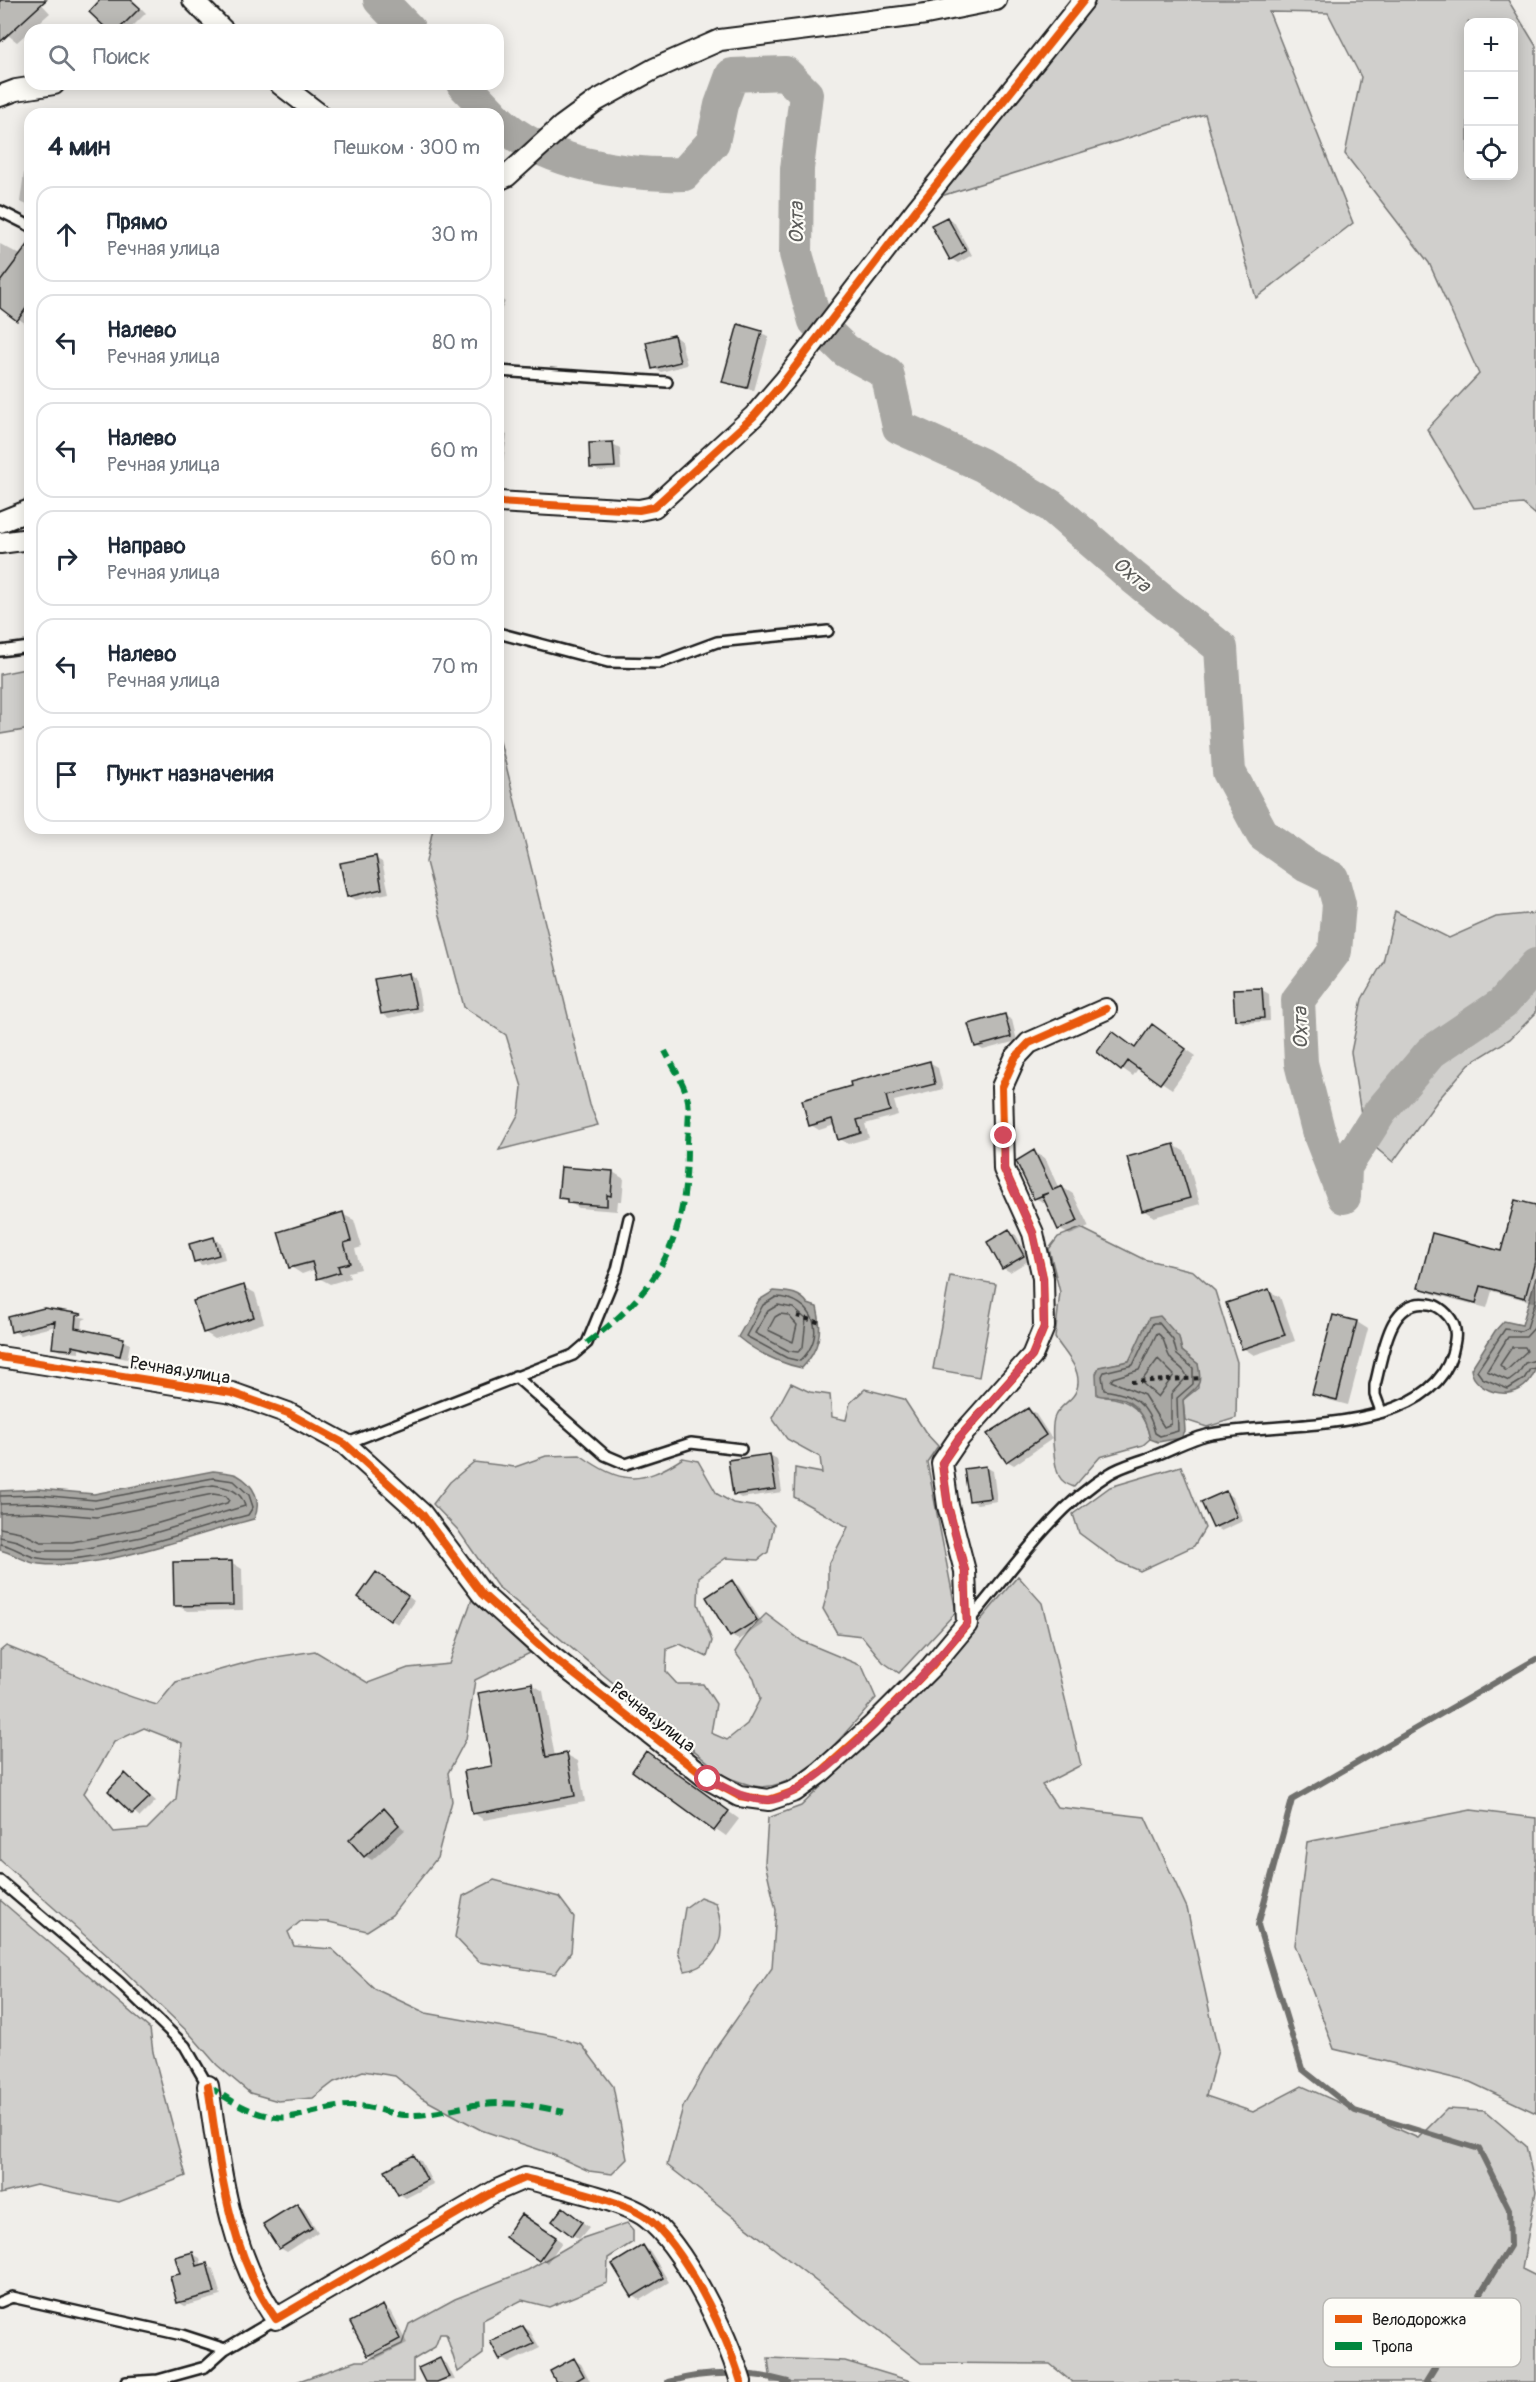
<!DOCTYPE html>
<html lang="ru">
<meta charset="utf-8">
<style>
:root{--surface:#fff;--page:#f6f6f7;--text:#1f2937;--muted:#747a83;--line:#e0e1e3}
body{margin:0;font-family:Pangolin,sans-serif;background:var(--page);color:var(--text)}
.controls{position:absolute;right:18px;top:18px;display:grid;overflow:hidden;border-radius:12px;box-shadow:0 3px 15px #0003}
.controls button{width:54px;height:54px;display:grid;place-items:center;padding:0;border:0;border-bottom:2px solid var(--line);background:var(--surface);color:var(--text);font:30px sans-serif}
.stop{position:absolute;width:18px;height:18px;margin:-14px;border:4px solid #d1495b;border-radius:50%;background:#fff}
.stop.end{background:#d1495b;border-color:#fff;box-shadow:0 2px 6px #0008}
.list{margin:0;padding:0;list-style:none}
h2{display:flex;justify-content:space-between;align-items:center;height:78px;margin:0;padding:0 24px;font-size:26px}
h2 small{font-size:20px;font-weight:400;color:var(--muted)}
.list li{display:grid;grid-template-columns:39px 1fr auto;gap:18px;align-items:center;box-sizing:border-box;height:96px;margin:0 12px 12px;padding:0 12px;border:2px solid var(--line);border-radius:18px}
.list b{display:block;font-size:22px;white-space:nowrap}
.list p{margin:0;font-size:20px;white-space:nowrap;color:var(--muted)}
.list em{font-size:20px;font-style:normal;color:var(--muted)}
.icon{flex:none;width:33px;height:33px;fill:none;stroke:currentColor;stroke-width:2;stroke-linecap:round;stroke-linejoin:round}
.map{position:relative;flex:none;width:1536px;height:2382px;overflow:hidden}
.search{position:absolute;background:var(--surface);box-shadow:0 3px 15px #0003;left:24px;top:24px;width:480px;height:66px;display:flex;align-items:center;gap:15px;box-sizing:border-box;padding:0 21px;border-radius:18px;color:var(--muted);font-size:22px}
.panel{position:absolute;background:var(--surface);box-shadow:0 3px 15px #0003;left:24px;top:108px;width:480px;height:726px;border-radius:18px}
.map>svg:first-child{display:block}
.green{fill:#d0cfcc;stroke:#767674;stroke-width:1.5;fill-rule:evenodd}
.water{fill:#a8a7a3;stroke:#706f6d;stroke-width:1.5}
.shadow{fill:#0003}
.lines{fill:none;stroke-linecap:round;stroke-linejoin:round}
.shore{stroke:#545452;stroke-width:1.5}
.stream{stroke:#706f6d;stroke-width:6}
.river{stroke:#a8a7a3;stroke-width:34}
.building{fill:#bbbab6;stroke:#1c1c1c;stroke-width:1.5}
.lane-casing{stroke:#1c1c1c;stroke-width:14}
.street-casing{stroke:#1c1c1c;stroke-width:24}
.path{stroke:#1c1c1c;stroke-width:4;stroke-dasharray:4.5 4.5;stroke-linecap:butt}
.lane{stroke:#fdfcf7;stroke-width:9}
.street{stroke:#fdfcf7;stroke-width:20}
.quiet{stroke:#00873e;stroke-width:6;stroke-dasharray:12 6;stroke-linecap:butt}
.cycleway-casing{stroke:#fdfcf7;stroke-width:11}
.cycleway{stroke:#e8590c;stroke-width:8}
.route{stroke:#d1495b;stroke-width:8}
.labels{text-anchor:middle;stroke-width:4.5;stroke-linejoin:round;paint-order:stroke}
.street-label{font-size:18px;fill:#1c1c1c;stroke:#fdfcf7}
.water-label{font-size:20px;font-style:italic;fill:#5b5b59;stroke:#fdfcf7}
.key{fill:#fdfcf7;stroke:#bab9b5;stroke-width:1.5}
.key-label{font-size:16px;fill:#1c1c1c}
</style>
<div class="map">
<svg width="1536" height="2382" viewBox="0 0 1536 2382">
<rect width="100%" height="100%" fill="#f0eeea"/>
<filter id="ink" filterUnits="userSpaceOnUse"><feTurbulence type="fractalNoise" baseFrequency=".0167" numOctaves="2"/><feDisplacementMap in="SourceGraphic" scale="12" xChannelSelector="R" yChannelSelector="G"/><feConvolveMatrix kernelMatrix="1 2 1 2 8 2 1 2 1" color-interpolation-filters="sRGB"/></filter>
<g filter="url(#ink)">
<path class="green" d="M1091,0h417l28,46v469l-13,-11 -49,4 -47,-79 52,-55 -50,-111 -84,-109 16,-77 -33,-64 -59,-1 84,211 -97,75 -51,-184 -264,82zM1468,22h46v154h-46z
M30,668v61l-30,5v-60z
M498,733l92,372 8,20 -99,25 20,-37 3,-26 -16,-52 -42,-28 -38,-145 7,-34h65z
M1395,911l54,27 47,-21 40,-4v100l-26,26 -41,25 -31,36 -45,62 -28,-23 -14,-87 11,-53 21,-37z
M1081,1228l62,31 50,12 22,20 22,71 -1,56 -29,9 -22,-7 -2,-20 15,-12v-24l-16,-13 -4,-14 -33,-12 -10,28 -6,8 -29,6 5,30c26,1 40,16 45,42l-7,6 -43,12 -26,30c-6,-2 -12,-5 -15,-11 -5,-10 -9,-50 -4,-60 6,-13 22,-16 23,-33 1,-17 -14,-31 -23,-45l5,-46 -11,-43 9,-12z
M950,1276l46,8 -17,93 -46,-8z
M791,1383l19,9 20,3 2,22 14,3 4,-17 15,-14 39,10 22,34 12,13 -11,16 29,150 -57,61 -16,-11 -21,-26 -25,-3 -14,-24 5,-18v-25l20,-39 -54,-30 1,-29 27,5 -2,-16 -33,-18 -15,-21z
M580,1455c41,29 60,31 103,3l15,3 19,33 16,9 24,4 17,18 -6,27 -10,8 -32,-2 -27,19 -1,27 14,37 -5,16 -27,-13 -13,5 -1,23 11,12h26l13,20 -5,29 16,7 20,-16 13,-25 -6,-21 -19,-26c9,-15 19,-27 31,-38l36,27 60,25 14,32c-30,32 -66,87 -114,89 -11,0 -26,-7 -36,-10l-229,-191 -39,-56 -25,-26 17,-22 24,-20 41,5 31,-11z
M1181,1466l24,62 -11,18 -54,25 -23,-10 -38,-28 -6,-19 37,-27z
M1018,1576l24,27 39,162 -39,20 15,22 88,10 42,91 31,142 -12,46 47,16 49,-26 116,52 29,-29 38,2 41,35 10,45 -14,78 14,7v106h-464l-22,-18 -129,-1 -254,-198 16,-58 33,-59 56,-80 4,-58 -11,-47 3,-45 33,-12 128,-125z
M472,1599l58,54 -55,27 -9,59 -18,34 4,28 -15,57 -45,57 -25,16 -38,-9 -28,-1 -13,11 6,14 38,3 43,40 51,24 127,23 29,9 31,41 14,73 -15,15 -23,-3 -40,-18 -68,-23 -59,-32 -27,-22 -32,-5 -29,11 -21,16 -35,3 -28,-8 -33,-28 -27,-31 -72,-69 -118,-105v-209l6,-5c51,20 99,44 151,59l19,-23 80,-22 59,-9 53,32 40,-15 41,-4zM144,1728l38,15 -6,57 -29,29 -33,3 -30,-39 30,-51z
M1471,1810l65,8v295l-66,-31 -136,-33 -39,-104 12,-103z
M494,1880l65,17 15,20 -3,35 -16,22 -76,-12 -24,-25 8,-41z
M700,1897l16,6c2,7 4,16 5,24 1,21 -16,42 -36,44l-7,-20 7,-43z
M0,1900l150,129 3,23 33,124 -67,26 -83,-17 -36,9z
M627,2223l6,7v12l-25,16 -1,25 -58,24 -27,-7 -39,20v34l-25,18 -12,-38h-6l-5,13 -22,13v22h-117l60,-21h10l36,-17 7,-20 46,-25 73,-29 55,-32z
M768,2358l77,3 69,21h-143z"/>
<path class="water" d="M1536,1277c0,21 0,76 -1,93 -13,38 -62,23 -64,-1l24,-38 9,-10 18,4z
M774,1291c14,1 26,1 34,13l9,3c6,24 2,43 -15,61 -23,-5 -46,-16 -64,-31l21,-37z
M1160,1316l19,21 3,14 16,13c5,25 -1,20 -15,36l2,31 -4,7 -23,4 -8,-3c-4,-19 -13,-38 -34,-42 -6,-1 -12,0 -19,-2l-1,-21 3,-7 30,-6 20,-43z
M213,1471c7,1 17,1 24,4 18,10 25,27 17,44 -62,16 -153,52 -215,45 -13,-1 -26,-11 -39,-14v-59l39,-2 55,5z"/>
<path class="shadow" d="M0,0h38l12,13 -33,29 -17,-13z
M102,0h31l13,13 -17,17h-19z
M24,173l6,1v32l-10,-4z
M947,218l7,4 18,33 -14,8 -7,-4z
M0,244l30,16 -1,66 -29,-20z
M498,297l7,5 -7,14z
M739,326l30,10 -15,55 -30,-10z
M674,336l7,5 6,24 -26,7 -8,-4z
M498,430l9,5 -4,27 -5,-1z
M613,444l7,4 1,22 -22,1 -7,-4z
M375,858l7,4 7,31 -34,7 -7,-4z
M409,974l7,4 6,33 -33,7 -7,-4z
M1262,990l7,4 1,27 -27,2 -7,-4z
M1005,1016l7,4 5,21 -34,9 -7,-4z
M1153,1026l43,30 -24,33 -33,-22 -6,9 -34,-24 14,-19 23,16z
M929,1063l9,5 5,21 -49,12 4,14 -33,9 4,14 -21,6 -9,-6 -4,-13 -16,5 -8,-5 42,-38z
M1174,1145l11,7 15,52 -46,13 -11,-7z
M1034,1152l11,6 14,31 3,-2 11,7 16,33 -19,8 -11,-6 -12,-25 -12,-6z
M613,1172l11,7 -2,22h-4l-1,10 -38,-3 -19,-11z
M1536,1207v96l-44,-12 -5,17 -57,-15 -11,-6 84,-34z
M342,1214l12,6 8,27 -7,2 6,20 -13,3 2,6 -20,6 -11,-6 -3,-9 -14,5 -11,-7z
M1009,1231l7,4 14,25 -20,12 -7,-4z
M214,1239l7,4 4,16 -23,6 -7,-4z
M244,1287l11,6 9,30 -49,16 -11,-7z
M1269,1291l11,6 15,44 -41,14 -11,-7z
M44,1310l43,8 -4,2 -1,11 41,9 7,4 -3,15 -48,-10v4l-18,-2 -7,-4 2,-21 -36,9 -7,-4z
M1334,1317l23,5 11,7 -20,76 -23,-6 -11,-6z
M1028,1409l7,4 17,26 -38,26 -7,-4z
M770,1455l7,4 5,33 -41,6 -7,-4z
M986,1467l7,4 4,30 -20,3 -7,-4z
M1225,1493l8,4 10,24 -22,10 -7,-4z
M231,1562l11,7 1,41 -56,1 -11,-6z
M384,1578l30,23 -16,23 -7,-4z
M732,1582l7,4 24,38 -24,16 -8,-4z
M532,1684l11,7 12,66 12,-2 11,6 7,41 -101,18 -11,-7z
M647,1753l92,66 -13,17 -92,-65z
M126,1775l30,26 -16,16 -30,-26z
M384,1810l21,20 -33,30 -7,-4z
M414,2157l7,4 12,23 -27,14 -7,-4z
M297,2205l7,4 14,23 -31,20 -7,-4z
M570,2213l19,14 -10,12 -6,-4z
M529,2220l33,22 -15,21 -40,-26z
M643,2247l7,4 19,31 -29,18 -7,-4z
M193,2254l7,4 2,8 4,-1 7,4 8,27 -36,10 -7,-4 4,-27z
M383,2307l7,4 17,32 -31,16 -7,-4z
M523,2327l7,4 10,17 -31,15 -7,-4z
M440,2360l7,4 8,16 -29,2z
M574,2360l7,4 9,17 -32,1z"/>
<g class="lines">
<path class="shore" d="M776,1297c38,1 52,38 24,64l-13,-3 -41,-22 17,-31z
M1536,1299l-9,29 -6,3 -16,-2 -28,42 5,7 26,11 16,-10 6,-10 6,-1
M778,1305l15,3 13,11 -3,28 -5,5 -9,-1 -34,-18 13,-22z
M780,1314l8,1 9,10 -4,17 -25,-12 7,-13z
M1153,1323h6l14,17 4,15 16,13v16l-16,14 1,33 -18,5 -5,-3c-7,-30 -22,-39 -51,-43l-2,-14 2,-4 29,-7z
M1536,1326l-10,11h-18l-21,34 22,10 9,-7 7,-11 11,-3
M1157,1333c10,6 7,17 14,26 5,7 14,9 16,18l-16,17v30l-7,3 -20,-32 -33,-14 2,-3 26,-8z
M1512,1347h13l2,4 -21,20 -6,-6z
M1158,1359l16,16 -16,22 -17,-15z
M0,1496l39,-1 56,5 118,-22 21,3 15,14 4,12 -5,8c-54,13 -158,53 -210,43 -13,-2 -24,-12 -38,-14
M0,1504l39,-1 57,5 117,-23c14,2 28,5 32,21l-104,31 -68,14h-34l-22,-10 -17,-4
M0,1513l39,-1 58,5 116,-23 13,2 3,4 -2,3 -89,26 -66,13h-31l-21,-10 -20,-4"/>
<path class="stream" d="M668,2382c38,-11 83,-11 120,0
M1426,2382l84,-136 -1,-37 -30,-60 -124,-38 -53,-42 -44,-144 34,-125 244,-141"/>
<path class="river" d="M380,0l29,30
M463,84l29,30
M498,120c43,43 127,56 186,54l29,-32 8,-37 11,-30 53,-2 21,21 -9,75 -1,85 19,67 31,30 41,22 12,54 83,38 69,41 83,72 87,70 8,124 34,63 44,31 25,12 7,26 -4,47 -37,49 3,63 17,67 26,67 1,-30 35,-55 51,-60 71,-48 34,-39"/>
</g>
<path class="building" d="M0,0h46l-46,42z
M100,0h31l9,8 -22,22h-10l-19,-18z
M947,217l19,34 -16,9 -19,-35z
M30,242v61l-13,18 -17,-13v-26z
M738,324l24,7 -15,57 -25,-6z
M674,335l6,27 -28,7 -6,-27z
M613,442l2,25 -25,1 -1,-25z
M376,856l6,33 -35,8 -7,-34z
M409,973l7,35 -35,6 -7,-35z
M1262,988l2,30 -29,2 -2,-31z
M1005,1014l6,23 -36,10 -7,-23z
M1152,1024l34,25 -26,35 -32,-23 -7,10 -24,-19 15,-21 23,17z
M930,1061l5,23 -49,12 4,15 -33,9 4,13 -23,7 -6,-21 -23,7 -7,-26 49,-14 -1,-4z
M1174,1144l16,54 -48,13 -15,-54z
M1034,1150l19,40 9,-4 16,35 -20,9 -16,-35 6,-2 -14,6 -18,-38z
M561,1167l52,4 -2,25 -4,-1v11l-40,-3v-4l-9,-1z
M1515,1200l21,5v53l-11,40 -44,-12 -5,17 -58,-15 14,-55 69,18z
M343,1212l8,29 -7,2 6,20 -12,3 2,6 -23,7 -5,-17 -23,6 -11,-36z
M1009,1229l15,27 -22,13 -15,-27z
M214,1237l5,18 -25,7 -5,-18z
M244,1285l10,32 -51,16 -10,-32z
M1269,1289l16,46 -43,14 -16,-46z
M44,1308l38,6 -6,2 -1,12 49,10 -4,18 -48,-10v4l-20,-2 3,-27 -44,11 -3,-15z
M1333,1315l24,6 -20,79 -25,-6z
M1028,1408l18,27 -40,27 -19,-28z
M770,1454l6,35 -43,6 -5,-35z
M986,1466l5,32 -22,3 -5,-32z
M1226,1491l11,26 -24,11 -12,-26z
M232,1561l1,44 -59,1 -1,-44z
M376,1572l32,24 -18,25 -32,-24z
M732,1580l25,40 -27,17 -24,-40z
M532,1683l14,74 21,-4 8,43 -103,18 -8,-43 28,-5 -14,-73z
M646,1751l83,60 -15,20 -82,-60z
M125,1773l25,24 -18,17 -24,-23z
M384,1808l15,17 -35,32 -15,-17z
M414,2155l13,25 -29,15 -13,-25z
M297,2203l15,25 -33,21 -16,-25z
M563,2207l19,15 -10,14 -20,-15z
M521,2214l35,23 -17,24 -34,-24z
M643,2245l20,33 -31,19 -20,-33z
M193,2252l4,14 10,-3 8,30 -38,10 -7,-27 10,-2 -5,-17z
M383,2305l17,34 -32,17 -18,-34z
M523,2326l11,18 -34,16 -10,-19z
M440,2358l9,19 -12,5h-12l-7,-14z
M574,2358l10,18 -10,6h-18l-6,-11z"/>
<g class="lines">
<defs>
<path id="lane" d="M0,211l30,15
M498,371l169,11
M498,633l110,29 52,1 57,-21 111,-11
M0,651l30,-4
M515,1376l90,79 21,9 65,-21 50,6
M345,1444l228,-89 14,-12 30,-73 12,-52
M968,1622c43,-50 84,-113 141,-148 12,-8 29,-12 42,-17 19,-7 40,-19 60,-23 66,-13 218,2 241,-80 2,-9 6,-21 1,-31 -4,-8 -14,-18 -24,-19 -41,-7 -46,52 -54,81v10l6,16
M0,1881l119,101 66,64 23,40
M0,2302l12,-5 170,38 43,14
M126,2382l32,-2 47,-13 20,-18 51,-30"/>
<path id="street" d="M193,0l30,30
M280,84l39,30
M0,96l16,-6 38,-6
M498,180l9,-4 55,-50 34,-25 58,-32 66,-29 206,-26 70,-14
M498,502l141,8 15,-3 10,-9 90,-82 31,-36 131,-170 168,-210
M0,522l30,-12
M0,543l30,-4
M0,1357l232,36 56,20 57,31 77,70 60,80 69,62 157,123 31,17 30,4 26,-9 26,-19 50,-45 60,-60 36,-43 -2,-53 -17,-65 -6,-43 17,-25 73,-82 12,-29 -1,-49 -10,-45 -29,-64 -2,-82 13,-29 14,-15 77,-34
M208,2086c12,80 20,165 68,233l221,-129 28,-12c30,8 98,22 121,39 39,29 81,119 95,165"/>
</defs>
<use href="#lane" class="lane-casing"/>
<use href="#street" class="street-casing"/>
<path class="path" d="M797,1316l24,7
M1131,1382l70,-4"/>
<use href="#lane" class="lane"/>
<use href="#street" class="street"/>
<path class="quiet" d="M587,1343c74,-55 100,-104 100,-197 0,-15 4,-36 0,-50 -4,-15 -15,-31 -22,-45
M208,2086c26,17 57,37 89,30 20,-4 38,-11 59,-10 16,0 33,8 49,9 27,1 51,-8 77,-11 29,-3 55,2 82,8"/>
<defs>
<path id="cycleway" d="M498,502l141,8 15,-3 10,-9 90,-82 31,-36 131,-170 168,-210
M0,1357l232,36 56,20 57,31 77,70 60,80 69,62 157,123 31,17 30,4 26,-9 26,-19 50,-45 60,-60 36,-43 -2,-53 -17,-65 -6,-43 17,-25 73,-82 12,-29 -1,-49 -10,-45 -29,-64 -2,-82 13,-29 14,-15 77,-34
M208,2086c12,80 20,165 68,233l221,-129 28,-12c30,8 98,22 121,39 39,29 81,119 95,165"/>
</defs>
<use href="#cycleway" class="cycleway-casing"/>
<use href="#cycleway" class="cycleway"/>
</g>
</g>
<g class="lines" filter="url(#ink)">
<path class="route" d="M708,1779c19,10 37,21 60,21 48,-1 167,-138 199,-176l-2,-53 -17,-65 -6,-43 17,-25 73,-82 12,-29 -1,-49 -10,-45 -29,-64v-33"/>
</g>
<g class="labels">
<g class="street-label">
<text transform="translate(180 1370) rotate(9)" y="6">Речная улица</text>
<text transform="translate(653 1717) rotate(38)" y="6">Речная улица</text>
</g>
<g class="water-label">
<text transform="translate(796 223) rotate(-90)" y="7">Охта</text>
<text transform="translate(1132 574) rotate(40)" y="7">Охта</text>
<text transform="translate(1300 1028) rotate(-91)" y="7">Охта</text>
</g>
</g>
<rect x="1323" y="2298" width="198" height="69" rx="9" class="key"/>
<rect x="1335" y="2315" width="27" height="8" fill="#e8590c"/>
<rect x="1335" y="2342" width="27" height="8" fill="#00873e"/>
<g class="key-label">
<text x="1372" y="2325">Велодорожка</text>
<text x="1372" y="2352">Тропа</text>
</g>
</svg>
<div class="controls">
<button>+</button>
<button>−</button>
<button><svg class="icon" aria-label="locate" viewBox="0 0 24 24"><circle cx="12" cy="12" r="6"/><path d="M12 2v4M12 18v4M2 12h4M18 12h4"/></svg></button>
</div>
<div class="stop" style="left:708px;top:1779px"></div>
<div class="stop end" style="left:1004px;top:1136px"></div>
<div class="search"><svg class="icon" aria-label="search" viewBox="0 0 24 24"><circle cx="10" cy="10" r="6"/><path d="M15 15l6 6"/></svg>Поиск</div>
<section class="panel">
<h2>4 мин<small>Пешком · 300 m</small></h2>
<ul class="list">
<li><svg class="icon" aria-label="ahead" viewBox="0 0 24 24"><path d="M12 20V5M6 11l6-6 6 6"/></svg><div><b>Прямо</b><p>Речная улица</p></div><em>30 m</em></li>
<li><svg class="icon" aria-label="left" viewBox="0 0 24 24"><path d="M17 20v-9H6M10 6l-5 5 5 5"/></svg><div><b>Налево</b><p>Речная улица</p></div><em>80 m</em></li>
<li><svg class="icon" aria-label="left" viewBox="0 0 24 24"><path d="M17 20v-9H6M10 6l-5 5 5 5"/></svg><div><b>Налево</b><p>Речная улица</p></div><em>60 m</em></li>
<li><svg class="icon" aria-label="right" viewBox="0 0 24 24"><path d="M7 20v-9h11M14 6l5 5-5 5"/></svg><div><b>Направо</b><p>Речная улица</p></div><em>60 m</em></li>
<li><svg class="icon" aria-label="left" viewBox="0 0 24 24"><path d="M17 20v-9H6M10 6l-5 5 5 5"/></svg><div><b>Налево</b><p>Речная улица</p></div><em>70 m</em></li>
<li><svg class="icon" aria-label="arrive" viewBox="0 0 24 24"><path d="M6 21V4h12l-3 4 3 4H6"/></svg><div><b>Пункт назначения</b></div></li>
</ul>
</section>
</div>
